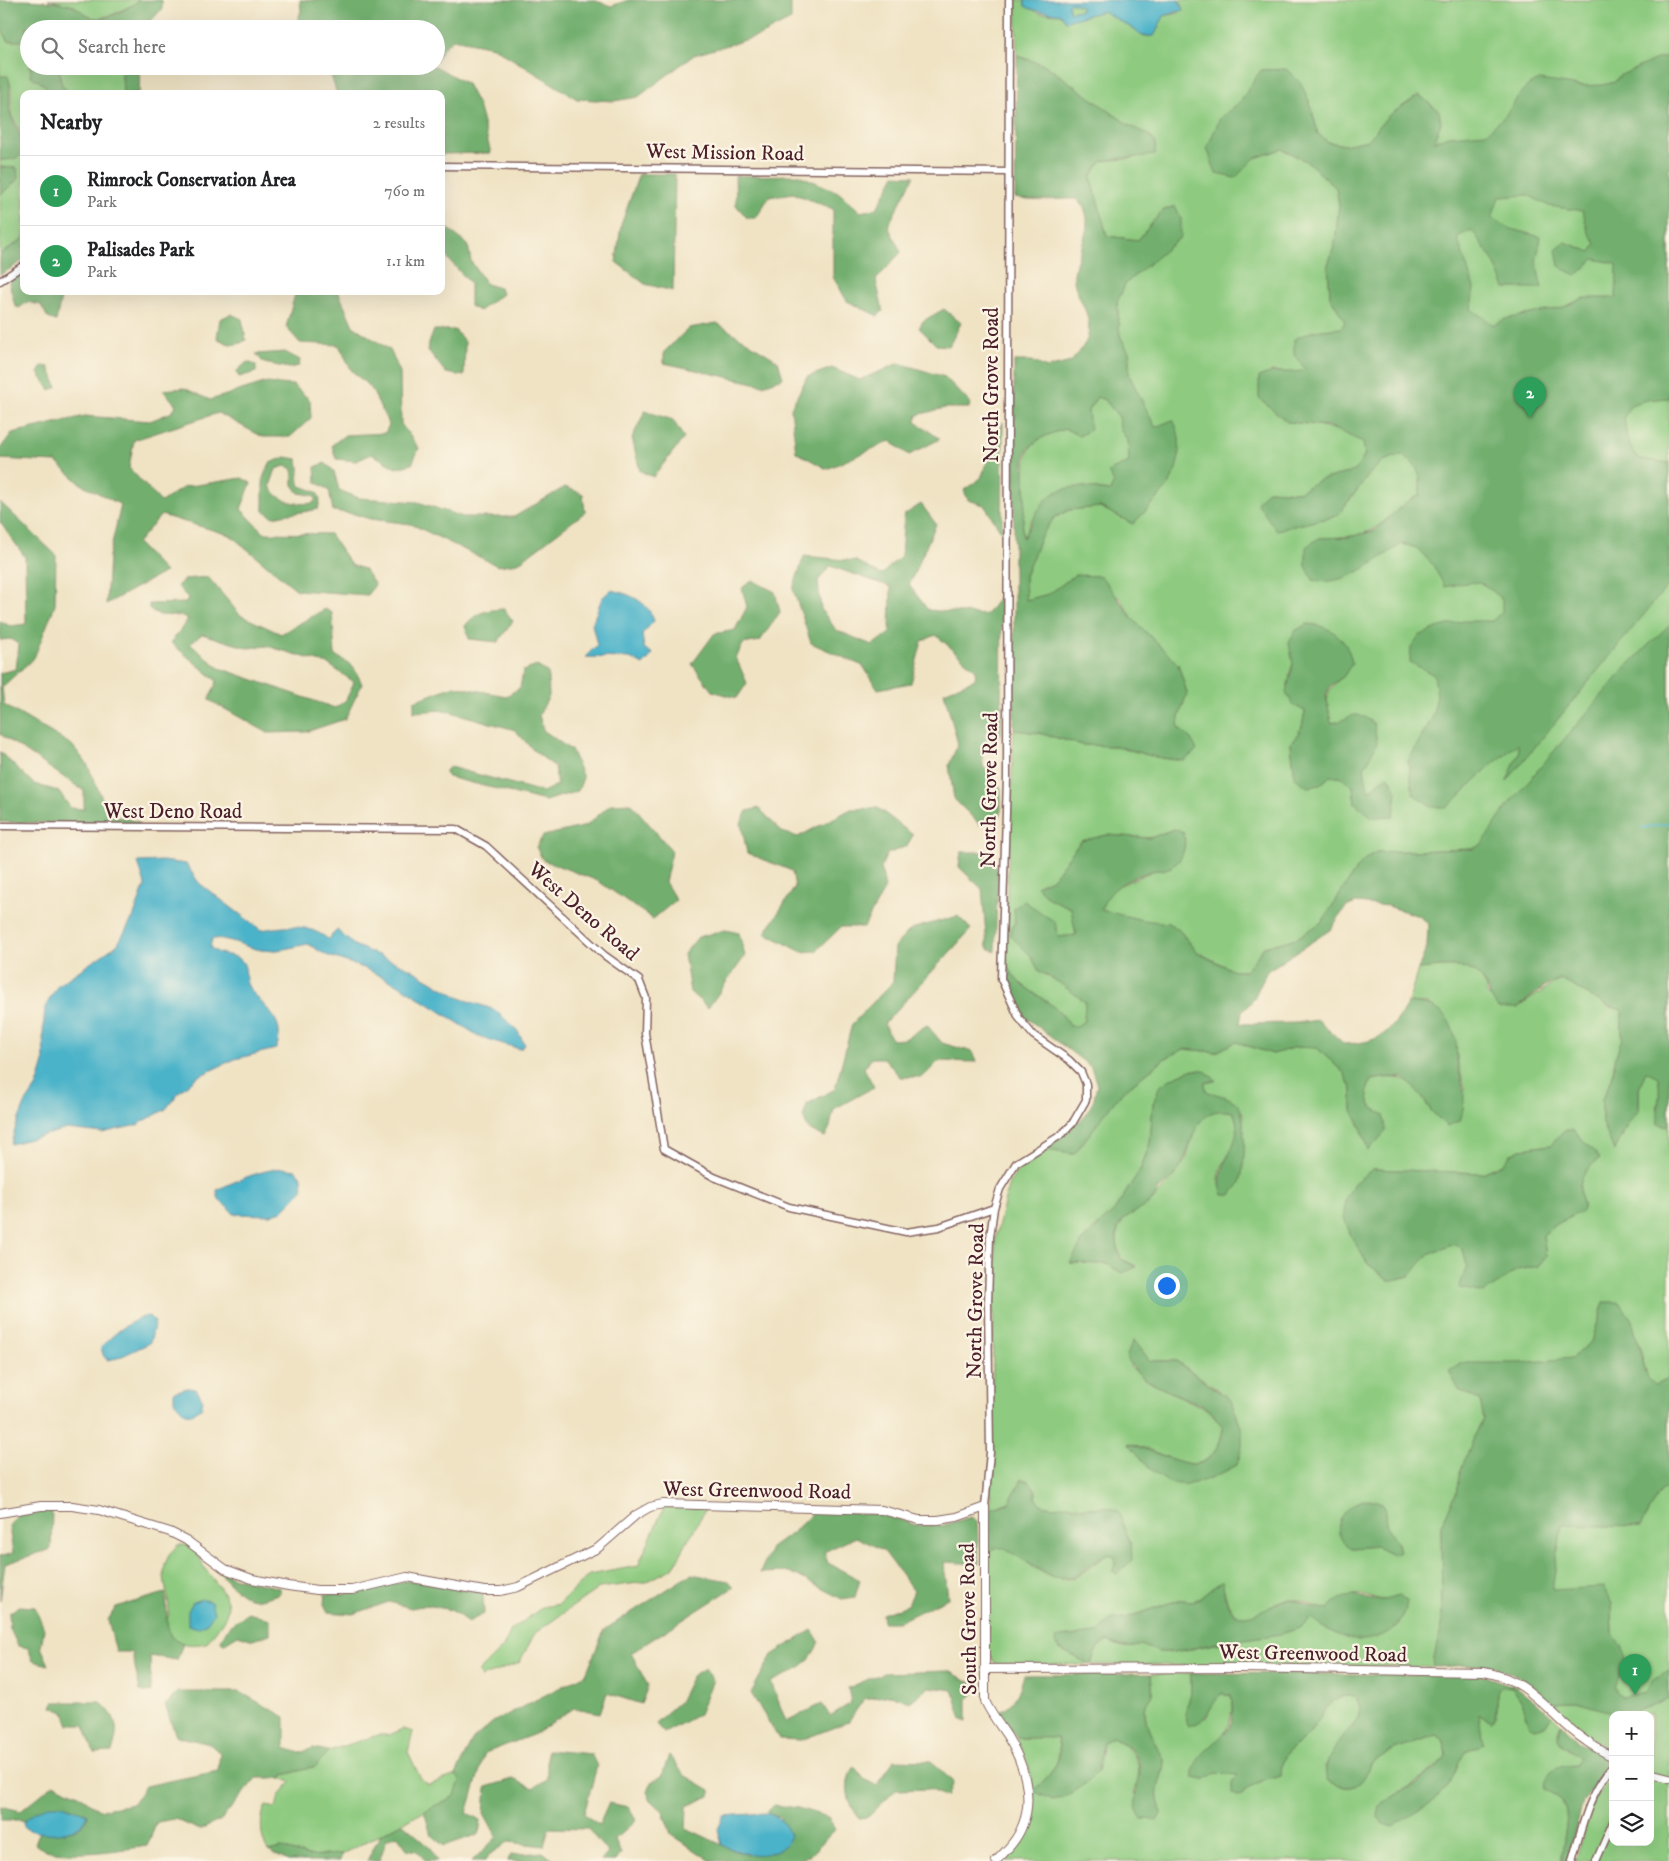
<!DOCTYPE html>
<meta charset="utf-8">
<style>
:root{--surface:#fff;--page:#f2f2f2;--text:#202124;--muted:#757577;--line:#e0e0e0;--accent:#b5179e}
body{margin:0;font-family:"IM FELL DW Pica",serif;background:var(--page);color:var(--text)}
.controls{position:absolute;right:15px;bottom:15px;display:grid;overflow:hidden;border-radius:10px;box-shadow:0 5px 20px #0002}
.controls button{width:45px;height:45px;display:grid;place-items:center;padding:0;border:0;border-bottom:1px solid var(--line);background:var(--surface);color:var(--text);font:25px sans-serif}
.you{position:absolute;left:1166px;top:1285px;width:18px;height:18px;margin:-12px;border:4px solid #fff;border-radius:50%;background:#1a73e8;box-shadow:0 0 0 8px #1a73e833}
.badge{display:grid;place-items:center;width:32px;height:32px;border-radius:50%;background:var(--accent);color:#fff;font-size:16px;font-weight:700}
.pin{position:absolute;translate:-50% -41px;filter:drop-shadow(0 1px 2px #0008)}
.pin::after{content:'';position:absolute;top:26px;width:18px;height:15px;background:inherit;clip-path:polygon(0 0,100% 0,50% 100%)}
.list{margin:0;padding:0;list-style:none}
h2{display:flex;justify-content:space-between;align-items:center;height:65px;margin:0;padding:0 20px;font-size:21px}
h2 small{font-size:16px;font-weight:400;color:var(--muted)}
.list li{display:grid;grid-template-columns:32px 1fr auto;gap:15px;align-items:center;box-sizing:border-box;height:70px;padding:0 20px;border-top:1px solid var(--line)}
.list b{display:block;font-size:19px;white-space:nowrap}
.list p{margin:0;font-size:16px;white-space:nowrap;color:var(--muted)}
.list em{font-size:16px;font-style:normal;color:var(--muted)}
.icon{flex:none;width:28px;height:28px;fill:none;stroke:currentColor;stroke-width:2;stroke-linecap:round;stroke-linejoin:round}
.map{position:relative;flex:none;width:1669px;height:1861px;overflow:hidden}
.search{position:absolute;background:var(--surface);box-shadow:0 5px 20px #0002;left:20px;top:20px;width:425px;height:55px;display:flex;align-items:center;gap:12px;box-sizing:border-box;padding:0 18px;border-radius:28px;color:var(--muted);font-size:19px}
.panel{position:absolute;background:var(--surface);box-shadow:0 5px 20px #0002;left:20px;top:90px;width:425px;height:205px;border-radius:10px}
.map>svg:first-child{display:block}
.green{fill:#8ecb80;stroke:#6c7556;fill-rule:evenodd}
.forest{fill:#72af6e;stroke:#5e674c;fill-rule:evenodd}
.water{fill:#4bb3c9;stroke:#4a697a;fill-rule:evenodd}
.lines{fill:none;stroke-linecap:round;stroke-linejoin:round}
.stream{stroke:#4bb3c9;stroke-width:2}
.minor-casing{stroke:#846461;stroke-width:9}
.tertiary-casing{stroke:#846461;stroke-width:10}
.minor{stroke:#fff;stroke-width:6}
.tertiary{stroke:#fff;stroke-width:8}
.labels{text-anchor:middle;stroke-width:4.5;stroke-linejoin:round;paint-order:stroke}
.street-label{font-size:21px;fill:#4a1f2b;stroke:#fcf5e5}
</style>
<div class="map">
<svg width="1669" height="1861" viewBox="0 0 1669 1861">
<rect width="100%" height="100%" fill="#fcf5e5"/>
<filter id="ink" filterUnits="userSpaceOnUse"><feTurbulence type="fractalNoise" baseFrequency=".02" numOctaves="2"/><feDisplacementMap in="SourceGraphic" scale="10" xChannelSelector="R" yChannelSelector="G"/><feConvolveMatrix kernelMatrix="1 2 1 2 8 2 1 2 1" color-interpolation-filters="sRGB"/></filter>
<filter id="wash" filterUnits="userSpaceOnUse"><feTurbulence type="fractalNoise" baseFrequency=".0096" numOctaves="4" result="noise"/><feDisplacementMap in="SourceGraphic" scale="20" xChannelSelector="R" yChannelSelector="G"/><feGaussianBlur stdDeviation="1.12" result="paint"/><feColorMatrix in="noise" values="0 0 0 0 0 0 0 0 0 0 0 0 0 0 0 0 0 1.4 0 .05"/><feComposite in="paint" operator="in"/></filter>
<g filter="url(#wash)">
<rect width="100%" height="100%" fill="#f0e3c4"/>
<path class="green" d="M48,0h90l-2,3 -22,11 -17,5 -15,-5 -7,-8z
M1016,0h9v6l15,7 21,1 5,7 37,-10 34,20 5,5h12l10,-20 15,-3 2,-10 -2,-3h490v839l-187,5 -9,5 -97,3 -39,46 -14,24 -26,16 -33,9 -18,24h-12l-36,-19 -19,-22 -11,-7 -25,-2 -42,-11 3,-10 12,-13 36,-16 22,-42 -24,9 -43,-3 -26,6 -29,38 -16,7 14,13 21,9 5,27 -18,2 -44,-29 1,14 -6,12 22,22 8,15 21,12 26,19 -2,19 -7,5h-7c-11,-22 -35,-29 -53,-46 -5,-5 -9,-16 -13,-23l10,-227 25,3 44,12 33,1 39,11 28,4 8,-22 -13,-11 1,-11 8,-24 -9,-29 -44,-44 -15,-23 -44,-22 -26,19 -23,6 -1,-24 16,-40 13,-18 15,-8 31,-3 33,17 35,-39 12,-32 -25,-26 -26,-52v-23l-9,-16 -3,-34 9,-19 36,-31 19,-33 -6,-13 -13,5 -24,29 -31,-4 -16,-59 11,-16 32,-3 15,-23 -19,-9 -85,-61 -28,-9zM1240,102l70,1 8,31 10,8 17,3 23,-5 20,-24 -5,345 -11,10 -35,45 -61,14 -8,-40 30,2 22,-12 35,-9 10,-16 -2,-13c-25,-14 -48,-19 -76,-20l-16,-51 22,2 13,-3 7,-39 28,-3 4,-6 -15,-26 -2,-31 7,-22 4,-38 -3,-18 -28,-25 -26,-13 -27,9 -20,20 -15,-60zM1387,519l-32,54 -14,5 -21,-40c27,-1 46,0 67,-19zM1293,664l51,12c-22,16 -17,22 -13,48l6,-2 33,34 -6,12 4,23 14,-10 -27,22 -2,-17 -11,-9 -12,-1 -10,9 -25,-7 -4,-34 11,-17 3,-16 -16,-36z
M1070,1l11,5v4l-11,2 -2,-7z
M0,25l9,16 17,-14 10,2h-7l2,47 15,10 -3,8h-19v44l-13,-23v-29l-3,-9 -8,-1z
M60,66h59l3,8 1,20h-53c-10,-9 -11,-15 -10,-28z
M24,149v89l-24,17v-60l18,-16 -2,-11 -16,-1v-7c11,0 17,-2 24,-11z
M1097,397l8,3 14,17 1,12 8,12 1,21 -19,29 -26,-4 -53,33 -8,19c-2,-14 1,-25 2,-39 2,-41 -9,-58 41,-71l13,7 10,-6 -1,-20z
M1669,896v965h-94l21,-66 17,-20v67h37v-127h-37v37l-21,-12 -42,-37 26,-1 16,3 31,-57 -10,-14 -1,-30 -61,-14 10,-66 80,3 19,-35 5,-111 -10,4 -8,-8 -7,-30 -36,-45 -12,39 -21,18 -50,4 -62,27 21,10 4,19 -9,16 -15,37 -4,22 -15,31 1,96 -10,46 -437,-3 -7,-11 -1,-101 8,-5h9c21,11 48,42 73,29 12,-6 20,-17 33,-22l5,3 1,8 15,-21 -3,-8 -24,-29 -21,1 -15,-3 -7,3 -19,-3 -5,-5 -1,-10 -8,-10 -6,-1 -13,23 -19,7 5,-269 14,-57 18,-25 17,-8 30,4 47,-61 43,-34 20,-10 32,3 20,-10 37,12 23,-7 21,1 27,25 8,17v20l10,20 6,20 16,-35 -14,-9 -3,-15 3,-11c39,-7 41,2 62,32l33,-23 -8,-29 -1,-16 -28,-40 -20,-1 10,-34c19,-1 51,-8 64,10 3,4 4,11 5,15l30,14 43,-29 48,27 14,4v28l-7,21 -3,20 -10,20v22l13,29 14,-28 10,-12v-21l7,-19 12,6 3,14 -4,18 8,17zM1191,1070l13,1 11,10 -10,2 1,9c16,5 28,6 37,21l-3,69 -21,3c0,-5 0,-11 2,-16 9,-19 23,-35 12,-57l-11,-3 -9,2 -16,12 -11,36 -11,17 -27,29 -22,11 -8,13 -1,14 4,16 15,7 -14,7 -15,-9 -36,-1 12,-23 31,-28 27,-44 9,-25 3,-39 19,-26zM1551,1145l49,13c-10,8 -22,18 -20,34 1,8 5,11 2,19l-26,13 -13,11 3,21 -8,10 -21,4 -15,9 -42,9 7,-22 -4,-17 -9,-5 -28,12 -53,-87 109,4 21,-9 8,-10 9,-5zM1134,1341l16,20h26l43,29 18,75c-57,30 -67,24 -108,-22 17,4 47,20 62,21 20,1 31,-21 32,-37l-14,-17 -56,-26 -23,-17zM1369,1499c22,5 12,15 20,32 2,5 6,9 9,14l-5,9 -16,-8 -25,2zM1221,1581c5,12 5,30 20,35 15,4 29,-12 42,-16 16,-5 28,8 43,9 12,0 21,-12 32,-14 8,-2 18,5 26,5 4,0 10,-3 15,-4l2,23 -4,8 -79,-3 -7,-5 -11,9 -126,24h-15l-18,-7c-13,5 -21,2 -33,-4 -11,5 -14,13 -17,24l-33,-17 2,-11 37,-4 15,-14 14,-1 43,-15 13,-3 10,1 8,-3z
M664,1507l42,1 -33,60 -27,14 -47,6 -64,45 -16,30 -38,14 -3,-5 25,-25 8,-17 32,-23 16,-3 30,-29 49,-9z
M178,1545h11c13,9 9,14 17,25 28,36 30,37 0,73 -14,3 -36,3 -39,-15 -1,-6 2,-13 2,-19 -2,-26 -14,-43 9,-64z
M1191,1673v20l-6,21 21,4 7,-16 9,-9 9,2c5,30 -11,47 -33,65l5,20 13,-7 23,2 3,20c11,-14 23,-14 39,-19 1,-6 0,-14 3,-19 6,-9 14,-12 21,-19 14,-13 26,-52 51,-40l4,10 -2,10 -33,48 3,16c9,4 22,8 30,2 7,-5 10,-16 16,-22 16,-14 43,-20 62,-27l8,6 2,15c-16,19 -34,30 -56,41l3,30 62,-53 4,-14 8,-10 12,-3 4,-4 -4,-13v-17l17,2v-24l5,-5h11l10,16 7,16 16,8 7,-11 9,9 -3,14 3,6 18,13 -3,8 -19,2 -13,22c37,13 17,43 18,72h-555c18,-19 31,-58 24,-85 -3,-13 -11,-27 -15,-40l6,2 34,-1c10,24 -7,39 -23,54l69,-36 1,-13 10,-5c25,16 31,27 21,57l28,19c-11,-28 2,-31 2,-54 -8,-14 -20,-34 -19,-51 0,-5 5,-9 7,-14 1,-5 -1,-14 -1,-20z
M403,1729l10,3 -5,20 13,27 7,6 28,-10 4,5 -5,16 -113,58 -35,2 -25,-8 -14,3c-8,-12 -9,-34 -2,-45l10,2 3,-12 12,-14 -10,-4 3,-3 32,-9 12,-15 50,-16h11z"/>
<path class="forest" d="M0,0c24,0 50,0 73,6 8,3 13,12 24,12 12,2 28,-9 39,-15l2,-3h24v9l-19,20 -116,-2 -2,14h-17l-8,-16z
M300,0h293l18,6 17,-6h163v20l-32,16 -65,19 -56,42 -24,4 -37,-2 -84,-52 -40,-8 -10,9 -7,14v-33h-142l7,-18z
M1017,56l28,9 85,61 19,9 7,8 -1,12 -53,6 -11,15 16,60 31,4 24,-29 13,-5 6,12v19l-55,46 -9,19 3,34 9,16v23l26,52 18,-7c11,18 7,50 -6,67 -10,13 -23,25 -34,37l-33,-17 -31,3 -15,8 -13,18 -16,40 1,24 23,-6 26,-19 26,1 33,44 44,44 9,29 -8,24 -1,11 13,11 6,11 -13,11 -29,-4 -39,-11 -33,-1 -44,-12 -25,-3v-369h17l16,7 24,-6c5,-7 15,-17 17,-26 5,-26 -16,-41 -14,-62 3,-26 26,-53 3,-75 -21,-1 -42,4 -62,-1zM1097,397l8,3 14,17 1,12 8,12 1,21 -21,10 6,11 -4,8c-10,0 -18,-4 -27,-4 -40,-1 -44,24 -60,51 -2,-14 2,-25 2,-39 1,-13 -3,-30 0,-43 4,-16 27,-23 41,-27l13,7 11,-6 -2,-20z
M1669,56v342l-23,2 -15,5 -7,12 3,21 7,15 7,6 28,4v121l-162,197 12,-29 -1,-8 -29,23 -41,40h-15l-20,-13 -5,-33 24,-43 5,-22 -3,-21 -24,-13 1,-15 8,-11 18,-8 26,-7h29l10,-9v-12c-22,-23 -28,-19 -57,-13l-12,-22 -16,-17 -15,-4c-26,16 -58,44 -89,36l-7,-14v-19l13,-9 30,-1 25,-6 31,-28 14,-8c3,-21 1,-29 -18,-40l-18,6 -11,10 -35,45 -61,14 -19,-27 11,-13 30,2 22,-12 35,-9 10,-16 -2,-13 -35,-16 -41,-4 -28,-24v-21c17,-9 29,-2 47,-7l-12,-15v-16l19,-8 28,-3 4,-6 -15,-26 -2,-31 7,-22 4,-38 -3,-17 -28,-26 -26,-13 -27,9 -20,20 -19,-4 -9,-26 13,-30 20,-16 21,-32 25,-1 15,14 9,20 8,31 10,8 17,3 23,-5 20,-24 31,-21 20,16 2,12 -7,18 15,-5 37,-3 19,-17 17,-25 8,-7 10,-4 40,6 22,-1 13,-3 4,-6 40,-18zM1528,195l21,11 34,5 5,21 8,12 -5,8 -26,-10 -9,7 3,17 17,10 18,-17 23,5 -1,34h-32l-23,10 -56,11 -11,6 -23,-16 3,-21 -17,-51 15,-7 22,32 11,26h37l-6,-26 5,-25 -30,-8 -19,-11 7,-21z
M30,66h30c-1,13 0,19 10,28h-27l3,-8 -15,-10z
M119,66h21l-1,28h-16l-1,-20z
M323,66h112l32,18 11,21 13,48 -50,1v-60h-104l-8,-25z
M0,76h8c4,13 -1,27 3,40 7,18 31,44 -11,44z
M0,167l17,1 1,11 -18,16z
M639,174h36l-2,117 -28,-7 -29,-22 5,-37z
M799,175l39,17 23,20 16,-4 18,-33 19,1 -26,50 13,26 -25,28 7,31 -5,5 -31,-15 -14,-24v-68l-40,-16 -24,4 -13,21h-9l-11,-13 -1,-29z
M441,223l27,22 3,16 15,23 14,4 2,6 -23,17 -9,-5v-23l-29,-32z
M24,238v22l-24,15v-20z
M24,271v20h36l2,3 -6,27 -8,-3 -7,-13 -14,-3 -8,6 -4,-2 -6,-24z
M296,291h42l15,35 37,24 10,22 1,52 18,24 -7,16 -16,4 -24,-14 -16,7 -20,-2 -4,-14 13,-10 40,-2 4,-8 -18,-37 -19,-17 -13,-26 -39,-2 -14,-16z
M944,309l17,14 -12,23 -13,-1 -17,-17 4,-7z
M231,314l11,5 4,21c-10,7 -18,5 -29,-2l3,-19z
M717,323l61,38 5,17 -20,7 -99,-22v-11l25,-24z
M434,330h21l10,12 -1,34 -18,-3 -19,-24z
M285,352l15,8 -1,6 -10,2 -25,-5 -8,-9z
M247,362l9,3v7l-17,5 -3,-5z
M899,363l46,14 25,26 -1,5h-24l-28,7 -1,7 24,17 -31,16 -19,-14 -63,28 -31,-17 -5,-44 16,-31 25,-9 28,12z
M42,366l7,1 8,20 -7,3 -12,-17z
M264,383l29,2 17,15 1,18 -21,19h-27l-45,-24 -84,27 -5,28 32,34 23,-15 58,-9 9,5 -10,26 23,24 66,1 21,31 13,4 11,16 -8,10 -70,-5 -67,-55 -69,-20 -24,28 28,29 -59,32 3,-48 12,-51 -40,-21 -25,-22 -56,-3v-10l12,-16 73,-17 65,5 22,-9 4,-7 -13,-15 21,-2 26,12z
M645,411l28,9 11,18 -31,39 -13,-6 -8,-33z
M1003,422l-1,111 -18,-28 -16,-5 -4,-10 17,-12z
M286,457l11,2c5,10 -1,18 3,27l17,6 3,8 -2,9c-16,4 -30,4 -45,8l-10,-7v-32l7,-15zM285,466l8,3v16l6,8 13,2 4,4 -3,4c-16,2 -35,-1 -43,-17l6,-17z
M325,463l9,8 5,19 20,8 59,4 45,15h51l51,-30 18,7 2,18 -67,51 -20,3 -87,-42 -41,-5 -16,-5 -21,-3 -4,-21 -13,-8 -1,-15z
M0,502l56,53 -1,50 -21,53 -32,29 2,18 68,40 15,19 22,50 30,8v3l-139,-3v-70l34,32 24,7 13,17 13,1v-18l-84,-57v-61l16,-4 3,-24 -8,-6 -11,1v-19l10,5 16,-2 -1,-67 -25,-35z
M921,504l15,20 -27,61 19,25 58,5 16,-21 -1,140 -19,16 1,16 18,22v26l-21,11 -26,-26 -5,-34 9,-21 -14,-52 31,-13 1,-9 -40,-35 -14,6 -11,42 -33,6 -15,-23 -52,-23 -18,-54 11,-33 52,5 25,14 20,-19 3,-41zM830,566l61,21 -1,46 -18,12 -36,-15 -15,-21 -3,-28z
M208,577l32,38 41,19 44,-25 7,4 3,42 18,11 9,18 -17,35 -39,13 -38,1 -59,-33 8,-19 -46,-38 17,-24 -5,-3 -23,-1 -11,-6v-5l37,-1 2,-5 -11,-12 8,-7zM202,634l46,14 19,-2 61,18 26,18 -8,18 -11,8 -116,-40 -29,-24z
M752,580l23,12 5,20 -20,29 -17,3 -7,14 11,25 -10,15 -25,-7 -20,-27 22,-30 21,-4 12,-23 -5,-19z
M504,609l9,12 -15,21 -29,-3 -4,-13c11,-14 21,-16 39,-17z
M1307,624c24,1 41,15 45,39l-8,13 -14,10 -4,9 5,28c22,-3 21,-17 43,1l3,19 -13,25 4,23 20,-16 9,16 -3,25 -22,1 -17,-14 -2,-17 -11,-9 -12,-1 -10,9 -12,2 -13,-9 -4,-34 11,-17 3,-16 -12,-6 -7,-13 7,-28 -4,-21 6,-12z
M1669,625v501l-11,-2c-1,-17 3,-31 0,-47l-12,-6 -7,18v21l-10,12 -15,29 -12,-30v-22l10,-20 3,-20 7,-21v-28l-14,-4 -48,-27 -16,8 -27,21h-19c-8,-10 -9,-17 -15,-27 -11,-21 -47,-13 -65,-12l9,-22 1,-23 -9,-8 -31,-10 -32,-3 -10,4 -16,23 -63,41 -14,29 -11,12 -2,12 57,-1 21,-3 26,24c36,-1 47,-11 64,-41 28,1 42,9 48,39 1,6 0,13 1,19 5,25 11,34 3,60l-13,5 -15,-14 -12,-18 -16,-16 -15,-1 -18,3 -4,11 3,15 14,9 2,16 -18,20 -6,-21 -10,-20v-20l-8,-17 -27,-25 -21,-1 -23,7 -37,-12 -20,10 -32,-3 -20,10 -43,34 -47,61 -30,-4 41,-34 8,-14 4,-17 -6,-18 -67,-51 -16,-31 -4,-28c4,7 8,18 13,23 18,17 42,24 53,46h7l7,-5 1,-19 -25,-19 -21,-12 -8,-15 -22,-22 6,-12 -1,-14 10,-7 31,21 3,15 18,-2 -5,-27 -21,-9 -14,-13 16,-7 29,-38 26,-6 43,3 24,-9 10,4c2,13 0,27 -13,34 -5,3 -13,3 -19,4 -22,6 -44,17 -51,39l42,10 25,3 11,7 19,23 36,18h12l18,-24 33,-9 25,-16 31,-48 12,-15 11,-7 97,-3 9,-5 26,-39 118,-138z
M537,666l11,7 1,23 -10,19 4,15 29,21 11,27 -5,13 -33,10 -97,-24 -4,-5 6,-5 93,25 14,-7 -2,-18 -22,-17 -18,-20 -71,-20 -30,2v-11l40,-15 52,10 14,-8 3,-17z
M631,803l41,48 -7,31 11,18 -23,19 -55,-38 -55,-21 -7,-13 7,-11 43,-10 25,-22z
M759,808l23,24 16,5 53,-28 27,-1 35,27 -6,11 -20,8 -6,13 4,21 -21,39h-23l-25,24 -14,1 -37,-19 30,-46 -3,-16 -45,-18 -6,-30 6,-12z
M961,852h27l10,19 -3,81 -8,-5 -5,-58 -23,-22z
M958,916l13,13 -87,95 8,16 13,-1 22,-14 15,18 31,9 4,10 -38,-1 -16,16h-23l-16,-19h-12l-8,10 10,19 -40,22 -4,18 -5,10 -17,-8 -5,-12 4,-13 28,-15 17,-65 41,-42 2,-36 16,-17z
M725,930l14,3 6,23 -37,52 -18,-16 -6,-38 14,-17z
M1191,1070h13l12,10 -11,3 1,8c10,4 25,5 32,14 9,10 7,66 2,77 -2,5 -7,9 -9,13h-8c-13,-29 26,-53 10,-83 -44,-9 -37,36 -57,62 -5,6 -12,11 -17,16 -4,5 -7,12 -12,15 -11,9 -24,9 -29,24 -3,9 0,20 3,30l16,8 -15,6 -15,-9 -37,-1 13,-23 31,-29 27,-43 9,-25 3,-39 6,-17 13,-9z
M1564,1130h9l27,28c-10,8 -22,19 -20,34 1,8 5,11 2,19l-26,13 -13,11 3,21 -8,10 -21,4 -33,23 -25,-5 8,-22 -4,-17 -9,-5 -28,12 -16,20 -21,5 -22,-18 -16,-27 -7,-18 1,-18 9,-17 19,-14 109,4 21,-9 8,-10 9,-5 31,-4z
M1604,1302h16l12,18 15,57 8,8 14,-6v106l-9,7 -19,35 -79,-2 -10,65 52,-3 8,17 1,30 10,14 2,14 -10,25 2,6 5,4 24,-5 7,-12 16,-9v27l-34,14 -17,2 -42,-12 -26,1c-14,-13 -30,-29 -48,-34 -21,-7 -48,-2 -70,-2l10,-46 -1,-96 15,-31 4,-22 15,-37 9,-16 -4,-19 -21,-10 -10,-19 14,-8h58l50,-5 21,-17z
M1134,1340l16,21h26l55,39 11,30v17l-5,18c-19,10 -47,26 -70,16 -15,-7 -28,-26 -39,-38 16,5 48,19 63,21 20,2 31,-21 32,-37 -5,-6 -9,-14 -15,-18 -27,-17 -70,-21 -82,-54z
M1022,1479c18,4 10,20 19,25 8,5 19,2 27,1 5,-1 10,2 15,3 13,1 23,-3 35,3l13,33 1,16 -15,14 -5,-3 4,-6 -1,-8 -5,-3c-24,8 -28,29 -57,24l-49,-30h-9l-8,4 3,-43 19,-6z
M1369,1499c3,1 8,1 11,4 7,5 4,12 6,19 2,11 11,18 13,29l-6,3 -16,-8 -25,2c-28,-15 -8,-46 17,-49z
M52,1509l-1,40 -46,15 -5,37v-44l13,-4 -4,-27 11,-14z
M816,1510l72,5 27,10 26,1 30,-9 6,4 2,43 -35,-2 4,36 -50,24h-15l-1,-8 26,-9 6,-14 -31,-41 -27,-13 -32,15 4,11 32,17 -5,17 -13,2 -52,-27 -30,1 11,-25 21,-15z
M218,1568l14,9 48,11v5c-21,8 -29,10 -47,-6 -6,-6 -11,-11 -15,-19z
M691,1574l38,7 5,6 -103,66 17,33 -7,18 -34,-11 -7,20 -26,-5 -39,26 -50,19 -18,60 14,7 -2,14 -35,12 -13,-11 -7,-24 31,-15 5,-16 -4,-5 16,-35 21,-18 93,-48 18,-44z
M1222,1580c2,8 2,16 5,23 13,29 40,1 58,-3 12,-3 18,5 28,7 5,2 11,1 16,2 15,-21 35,-10 53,-9 5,0 12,-3 17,-4l8,4c-1,30 -34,46 -61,38 -12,-4 -25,-12 -35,-19l-11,9 -19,6 -58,8 -49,10h-15l-18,-7c-13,5 -21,1 -33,-4 -11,5 -14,13 -17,24l-33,-17 -3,-9 5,-2 37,-4 15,-14 14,-1 43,-15 13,-3 10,1 8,-3z
M405,1581l23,1 55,11 1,21 -16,8 -17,-12 -24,-5 -16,3 -22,-6 -36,12 -25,-2 -4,-8 1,-10h21z
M165,1593c3,15 0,31 6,44l12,6 -6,17 -27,-4 1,37 -11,-2 -8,-39h-16l-8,-32 8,-13z
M19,1606l16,1 9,22 -3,18 8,18 -16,-4 -5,-13 -10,-2 -8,-17 -1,-16z
M248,1613l22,6v15l-17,6 -15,-5 -15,9 -2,-4 8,-14z
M812,1630l7,11c-9,25 -25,30 -48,41l15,39 36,-17 8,12 21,-13 -3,-15 35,-15 66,-2 24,13 1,10 -7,5v22l-5,-2 -9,-29 -24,-3 -19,15 -19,-7 -27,4 -16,23 -47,18 -22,-1 -28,-46 21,-38z
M705,1668l8,12 -14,34 -35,19 -9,-10 24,-21 13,-26z
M1191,1673l290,2 36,12 35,28 -7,11 -9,3 -6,-2 -8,-25 -10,-15 -11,-1c-9,10 -1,24 -9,35l-13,-7 4,29 -4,4 -12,3c-10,12 -12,28 -22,40 -13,16 -36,24 -52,37l-10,-3 -6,-9 2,-9 11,-9 26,-13 19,-15 11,-13 -2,-15 -8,-6c-19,7 -46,13 -62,27 -6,6 -9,17 -16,22 -8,6 -21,2 -30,-2 -11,-21 19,-48 30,-64l2,-10 -4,-10c-25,-12 -37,27 -51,40 -7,7 -15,10 -21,19 -3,5 -2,13 -3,19 -16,5 -28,5 -39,19l-5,1 -5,-3v-10l6,-8 -22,-2 -13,7 -10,-2c-3,-23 29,-35 38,-55 3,-8 1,-19 0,-28l-9,-2c-13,13 -14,30 -34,33l-3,-12 6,-21z
M1151,1674c0,6 2,14 1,20 -2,5 -6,9 -7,14 -1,17 11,37 19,51 0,23 -13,26 -2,54l-5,7 -15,-1c-17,-24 5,-38 -5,-61 -4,-10 -16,-16 -24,-21l-10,5 -5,29 -13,13 -22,14 -10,2 -20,-9c16,-15 33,-30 24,-53h-35l-6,-2 -17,-17 1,-8c16,-8 19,-19 24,-36z
M178,1692h62l45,25v31l15,5 13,-5 15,3 -12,15 -32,9 -3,3h-25l-35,42 -21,10 -25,-11 -18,3 -10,24c-27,4 -95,15 -112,-2l5,-12c17,0 43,4 48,-18l-26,-9 -27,7 -8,8h-27v-14l21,5 33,-27 25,11 20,15 34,-6 12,-18 73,-15 2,-18 -10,-9 -34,-8 -11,-31z
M54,1702h46c19,16 19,28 12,50l-18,1 -10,-28h-15l-5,-13 -12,-5z
M1561,1724l20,19 20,12 4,5v7l-22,35 -16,59h-5c-1,-29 19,-59 -18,-72 0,-20 14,-23 32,-24l3,-7c-11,-14 -28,-12 -18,-34z
M547,1750l44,4 6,12 -13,48 15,11 10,-22 19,4 8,13 -21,19 6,15 -5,7h-15l7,-8 -20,-24 -39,-1 -5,18 -36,-4 -19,13 -4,6h-13l25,-24 -13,-24 2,-26 27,-8 20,9 14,-9z
M669,1755l15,20 26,15v6l-23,10 -1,22 49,23 14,4 32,-37 -15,-5 8,-8 24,3 30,9 7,13 -25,25 -13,6h-86l-40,-27 -8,-23 -12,-11 -4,-8 4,-10 11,-6z
M894,1760l37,1 22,21 -6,15 -18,-8 -33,1 -28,27 -9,1c-12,-16 -16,-35 -5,-52l10,13 13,7z
M402,1823l30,26 5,12h-11l-9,-10 -10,-2 -10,-14 -10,4 -8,22h-12l13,-26z
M282,1848l25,8 35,-2 -2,7h-52l-20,-10z
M543,1852l11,9h-47l4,-6z"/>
<path class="water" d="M1025,0h154l4,10 -19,6 -10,20h-12l-5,-5 -34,-20 -37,10 -5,-7c-13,-3 -24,-1 -36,-8zM1070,2l11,4v4l-11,2 -2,-7z
M611,590c19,4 37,11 43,31l-12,13 2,14 9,6 -10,11 -13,-7 -45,-1 12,-12 -5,-21 10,-26z
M163,861l23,3 13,19 62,47c24,-4 47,-7 67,9l9,-9 17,15 55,23 51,30 35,12 22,20 8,15 -5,4 -40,-12 -81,-52 -35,-17 -38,-13 -18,-11c-16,3 -31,8 -47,6 -18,-3 -31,-13 -49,-11l-2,8c10,10 23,6 31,13 7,7 3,18 7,26 15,23 40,32 28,63l-41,10 -38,18 -18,15 -13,17 -29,16 -35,8 -35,-4 -56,15 4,-15 10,-25 12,-18 7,-23 -1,-29 2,-27 13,-22 59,-40 16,-27 12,-33 -7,-23z
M282,1168l14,2 6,7 1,13 -21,21 -12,4 -36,-1c-7,-10 -17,-10 -17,-24 20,-10 42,-19 65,-22z
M149,1316l6,6 -5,21 -32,15 -11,2 -4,-5 -2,-8c10,-11 33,-30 48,-31z
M187,1388l9,1 7,11 -2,8 -9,6 -7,-1 -11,-12v-9z
M201,1599l10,3 3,11 -7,10 -9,5 -10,-3v-14l5,-9z
M50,1805h12l26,9c-5,22 -46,23 -63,14l-2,-6 12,-10z
M766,1813c14,5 18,8 24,22l-4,10c-22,15 -41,10 -64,0l-4,-16 6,-13z"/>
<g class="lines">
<path class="stream" d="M1642,828l27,-5"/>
</g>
</g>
<g filter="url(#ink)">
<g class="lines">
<defs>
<path id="minor" d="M441,166l567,6
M0,281l24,-16
M0,826l456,3 30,17 118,109 35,25 7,18 -1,35 19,116 50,28 75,30 117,25 33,-5 55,-19
M985,1507l5,-55 -2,-149 2,-66 4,-29 6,-19 16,-26 45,-28 11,-11 14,-24v-16l-5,-12 -12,-12 -36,-25 -14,-17 -18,-39 6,-201 2,-778
M1572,1861c10,-34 17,-68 41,-95
M1596,1861l17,-39"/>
<path id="tertiary" d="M0,1513l41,-7h31l27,4 71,22 16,8 39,29 27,10 36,7 29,4h35l55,-13 77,14h17l17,-4 80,-39 38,-33 14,-8 13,-3 219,6 37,10h19l19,-3 28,-10v194c6,13 14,23 22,35 16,25 27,60 16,88 -5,15 -16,26 -27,37
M984,1669l256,-1 244,4c49,8 64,43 102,69 8,6 18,11 27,16
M1650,1773l19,5"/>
</defs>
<use href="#minor" class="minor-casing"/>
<use href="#tertiary" class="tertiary-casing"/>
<use href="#minor" class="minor"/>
<use href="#tertiary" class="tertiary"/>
</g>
</g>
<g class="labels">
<g class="street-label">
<text transform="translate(725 152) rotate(1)" y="7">West Mission Road</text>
<text transform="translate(991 385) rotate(-90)" y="7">North Grove Road</text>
<text transform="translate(989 790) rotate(-89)" y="7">North Grove Road</text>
<text x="173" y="818">West Deno Road</text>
<text transform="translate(584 911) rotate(41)" y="7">West Deno Road</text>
<text transform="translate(975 1301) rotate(-89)" y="7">North Grove Road</text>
<text transform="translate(757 1490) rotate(1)" y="7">West Greenwood Road</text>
<text transform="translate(968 1619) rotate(-91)" y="7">South Grove Road</text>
<text transform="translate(1313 1653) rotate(1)" y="7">West Greenwood Road</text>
</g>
</g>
</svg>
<div class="controls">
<button>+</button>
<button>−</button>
<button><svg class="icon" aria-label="layers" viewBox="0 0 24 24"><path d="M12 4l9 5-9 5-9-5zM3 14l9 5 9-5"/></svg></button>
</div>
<div class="you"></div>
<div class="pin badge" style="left:1635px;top:1695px;background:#2e9e5b">1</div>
<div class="pin badge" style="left:1530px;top:418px;background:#2e9e5b">2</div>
<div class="search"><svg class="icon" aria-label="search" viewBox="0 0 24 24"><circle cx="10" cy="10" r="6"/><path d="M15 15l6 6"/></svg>Search here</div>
<section class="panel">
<h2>Nearby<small>2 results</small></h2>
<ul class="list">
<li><span class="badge" style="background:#2e9e5b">1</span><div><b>Rimrock Conservation Area</b><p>Park</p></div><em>760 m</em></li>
<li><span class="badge" style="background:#2e9e5b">2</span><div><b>Palisades Park</b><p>Park</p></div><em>1.1 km</em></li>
</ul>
</section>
</div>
